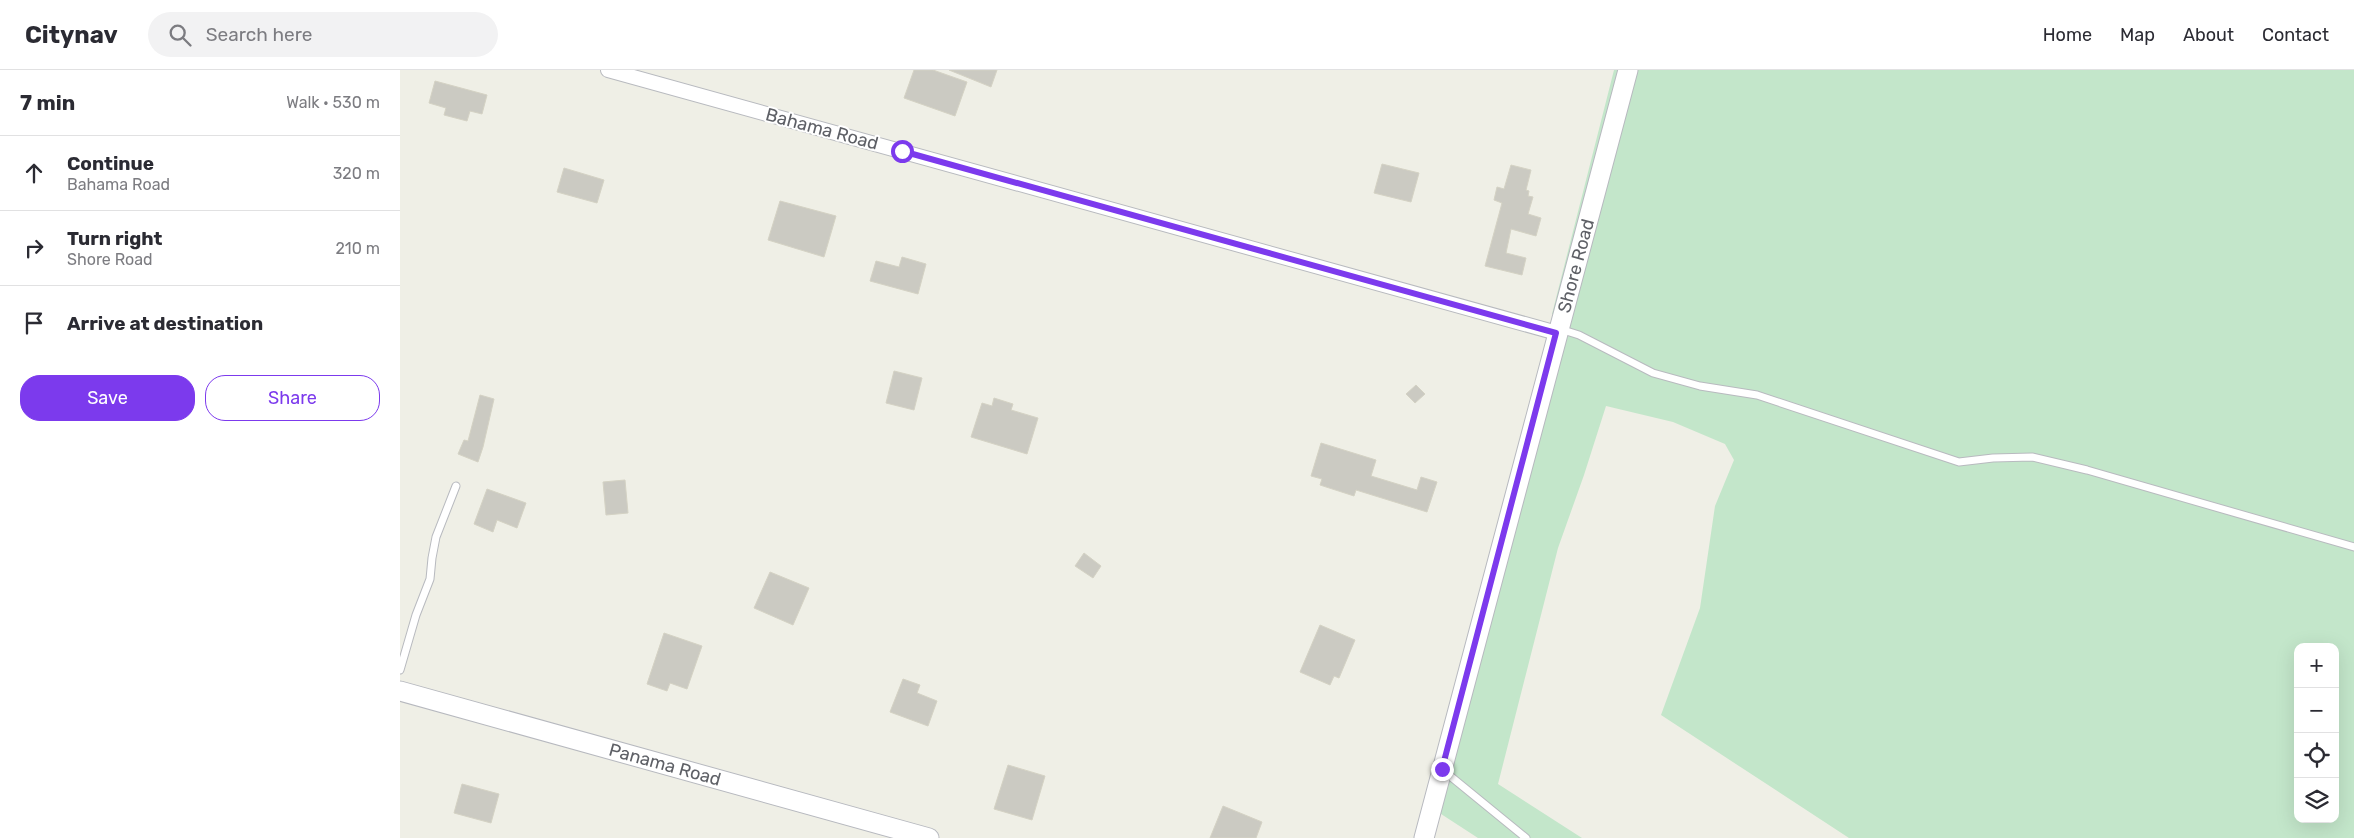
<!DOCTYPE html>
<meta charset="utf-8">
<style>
:root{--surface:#fff;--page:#f2f2f3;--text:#2b2b33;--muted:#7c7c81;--line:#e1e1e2;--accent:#7c3aed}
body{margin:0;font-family:Rubik,sans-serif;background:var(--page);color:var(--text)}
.controls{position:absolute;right:15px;bottom:15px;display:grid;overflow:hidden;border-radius:10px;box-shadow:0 5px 20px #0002}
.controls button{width:45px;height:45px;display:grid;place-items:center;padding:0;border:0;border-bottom:1px solid var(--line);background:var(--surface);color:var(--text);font:25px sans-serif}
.stop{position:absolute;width:15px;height:15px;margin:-11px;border:4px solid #7c3aed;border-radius:50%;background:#fff}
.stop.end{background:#7c3aed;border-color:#fff;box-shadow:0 1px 5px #0008}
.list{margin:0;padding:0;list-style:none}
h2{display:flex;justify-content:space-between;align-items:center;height:65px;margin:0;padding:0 20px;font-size:21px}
h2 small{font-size:16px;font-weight:400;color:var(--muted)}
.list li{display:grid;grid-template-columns:32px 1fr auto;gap:15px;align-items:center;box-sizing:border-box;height:75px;padding:0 20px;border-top:1px solid var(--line)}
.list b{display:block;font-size:19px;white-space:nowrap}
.list p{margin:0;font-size:16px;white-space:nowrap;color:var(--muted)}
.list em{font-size:16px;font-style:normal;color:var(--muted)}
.actions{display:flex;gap:10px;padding:15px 20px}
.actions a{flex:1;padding:11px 0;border:1px solid var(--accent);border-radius:20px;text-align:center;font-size:18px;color:var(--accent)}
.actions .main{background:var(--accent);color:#fff}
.icon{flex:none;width:28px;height:28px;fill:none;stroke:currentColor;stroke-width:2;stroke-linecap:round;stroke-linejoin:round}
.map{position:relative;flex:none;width:1954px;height:768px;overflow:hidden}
header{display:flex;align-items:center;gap:30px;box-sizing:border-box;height:70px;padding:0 25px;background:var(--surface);border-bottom:1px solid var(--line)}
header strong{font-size:24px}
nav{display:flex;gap:28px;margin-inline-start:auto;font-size:18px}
.search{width:350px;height:45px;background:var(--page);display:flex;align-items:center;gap:12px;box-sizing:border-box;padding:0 18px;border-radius:28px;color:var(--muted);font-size:19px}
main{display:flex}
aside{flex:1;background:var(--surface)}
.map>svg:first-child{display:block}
.green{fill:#c3e6ca;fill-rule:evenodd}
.building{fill:#cbcac2;stroke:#d4d2c4}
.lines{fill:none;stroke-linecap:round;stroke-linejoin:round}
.lane-casing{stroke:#b8babf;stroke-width:9}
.street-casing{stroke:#b8babf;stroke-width:16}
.secondary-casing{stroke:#b7b9bf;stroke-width:21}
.lane{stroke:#fff;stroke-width:7}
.street{stroke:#fff;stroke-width:14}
.secondary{stroke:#fff;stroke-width:19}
.route{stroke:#7c3aed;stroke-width:6}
.labels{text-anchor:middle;stroke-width:4;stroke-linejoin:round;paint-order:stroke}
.street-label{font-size:18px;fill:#5e6066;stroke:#fff}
</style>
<header>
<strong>Citynav</strong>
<div class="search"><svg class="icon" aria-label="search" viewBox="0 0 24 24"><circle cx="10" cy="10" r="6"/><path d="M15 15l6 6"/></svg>Search here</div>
<nav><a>Home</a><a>Map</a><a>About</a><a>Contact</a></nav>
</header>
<main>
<aside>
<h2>7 min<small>Walk · 530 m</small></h2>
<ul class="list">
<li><svg class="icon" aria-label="ahead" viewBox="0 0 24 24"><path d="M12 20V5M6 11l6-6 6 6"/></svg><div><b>Continue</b><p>Bahama Road</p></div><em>320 m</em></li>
<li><svg class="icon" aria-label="right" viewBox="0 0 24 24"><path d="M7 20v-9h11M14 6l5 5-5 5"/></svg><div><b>Turn right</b><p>Shore Road</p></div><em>210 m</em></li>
<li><svg class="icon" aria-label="arrive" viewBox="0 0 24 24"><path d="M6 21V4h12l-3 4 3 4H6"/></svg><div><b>Arrive at destination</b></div></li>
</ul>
<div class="actions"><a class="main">Save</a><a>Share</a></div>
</aside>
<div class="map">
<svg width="1954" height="768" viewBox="0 0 1954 768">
<rect width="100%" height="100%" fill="#efefe6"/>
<path class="green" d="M1214,0h7l-67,245 -2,-1z
M1236,0h718v768h-505l-188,-123 39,-107 15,-102 19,-46 -9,-16 -52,-22 -67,-16 -22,69 -26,73 -60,236 84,54h-104l-40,-26zM1898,577h37v172h-37z"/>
<path class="building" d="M514,0h19l34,12 -12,34 -51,-18z
M549,0h48l-6,17z
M35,11l52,14 -5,19 -12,-3 -3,10 -23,-6 2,-7 -17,-5z
M982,94l37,9 -8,29 -37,-9z
M1111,95l20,5 -5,20 3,1 -1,5 5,1 -5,17 13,4 -5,18 -25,-7 -5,24 20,5 -4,17 -37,-9 17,-63 -8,-3 3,-13 7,2z
M164,98l40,12 -7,23 -40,-11z
M380,131l56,15 -12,41 -56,-17z
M502,187l24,7 -8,30 -48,-13 6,-20 23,6z
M494,301l28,7 -8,32 -28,-7z
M1016,315l9,9 -10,9 -9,-9z
M80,325l14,4 -11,48 -5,15 -20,-8 6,-14 4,1z
M594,328l19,6 -2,6 27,8 -11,36 -56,-17 11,-34 10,3z
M921,373l55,17 -5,16 46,14 4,-13 16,5 -10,30 -71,-22 -2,6 -34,-11 2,-6 -11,-3z
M225,410l3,33 -22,2 -3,-33z
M87,419l39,14 -9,25 -20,-8 -4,12 -19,-8z
M684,483l17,13 -8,12 -18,-12z
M370,502l39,16 -16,37 -39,-17z
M920,555l35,15 -16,38 -5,-2 -4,9 -30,-13z
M264,563l38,13 -15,43 -17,-6 -3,8 -20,-7z
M503,609l17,6 -3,8 20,8 -9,25 -38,-14z
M608,695l37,11 -13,44 -38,-11z
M62,714l37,10 -8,29 -37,-10z
M823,736l39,16 -6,16h-46z"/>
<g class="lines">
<defs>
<path id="lane" d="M1160,259l19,6 74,38 47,13 57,9 202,67 34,-4 39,-1 55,13 267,77
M0,600l16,-55 14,-36 2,-21 4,-21 20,-51
M1044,701l82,67"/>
<path id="street" d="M208,0l949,263"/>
<g id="secondary">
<path id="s1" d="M0,621l529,147"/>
<path id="s2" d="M1024,768l204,-768"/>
</g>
</defs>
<use href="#lane" class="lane-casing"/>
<use href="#street" class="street-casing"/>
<use href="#secondary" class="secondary-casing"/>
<use href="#lane" class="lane"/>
<use href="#street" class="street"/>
<use href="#secondary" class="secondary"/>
</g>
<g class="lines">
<path class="route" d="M502,81l654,182 -114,436"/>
</g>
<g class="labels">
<g class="street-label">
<text transform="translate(422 59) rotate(15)" y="6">Bahama Road</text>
<text dy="6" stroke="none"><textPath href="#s2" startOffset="592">Shore Road</textPath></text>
<text dy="6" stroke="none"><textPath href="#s1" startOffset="275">Panama Road</textPath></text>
</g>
</g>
</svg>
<div class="controls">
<button>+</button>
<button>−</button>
<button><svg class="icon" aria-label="locate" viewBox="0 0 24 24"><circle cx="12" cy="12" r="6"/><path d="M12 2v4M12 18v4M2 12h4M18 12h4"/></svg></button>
<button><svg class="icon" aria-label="layers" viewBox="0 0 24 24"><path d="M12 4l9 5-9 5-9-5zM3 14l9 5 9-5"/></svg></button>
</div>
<div class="stop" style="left:502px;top:81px"></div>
<div class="stop end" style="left:1042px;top:699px"></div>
</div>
</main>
